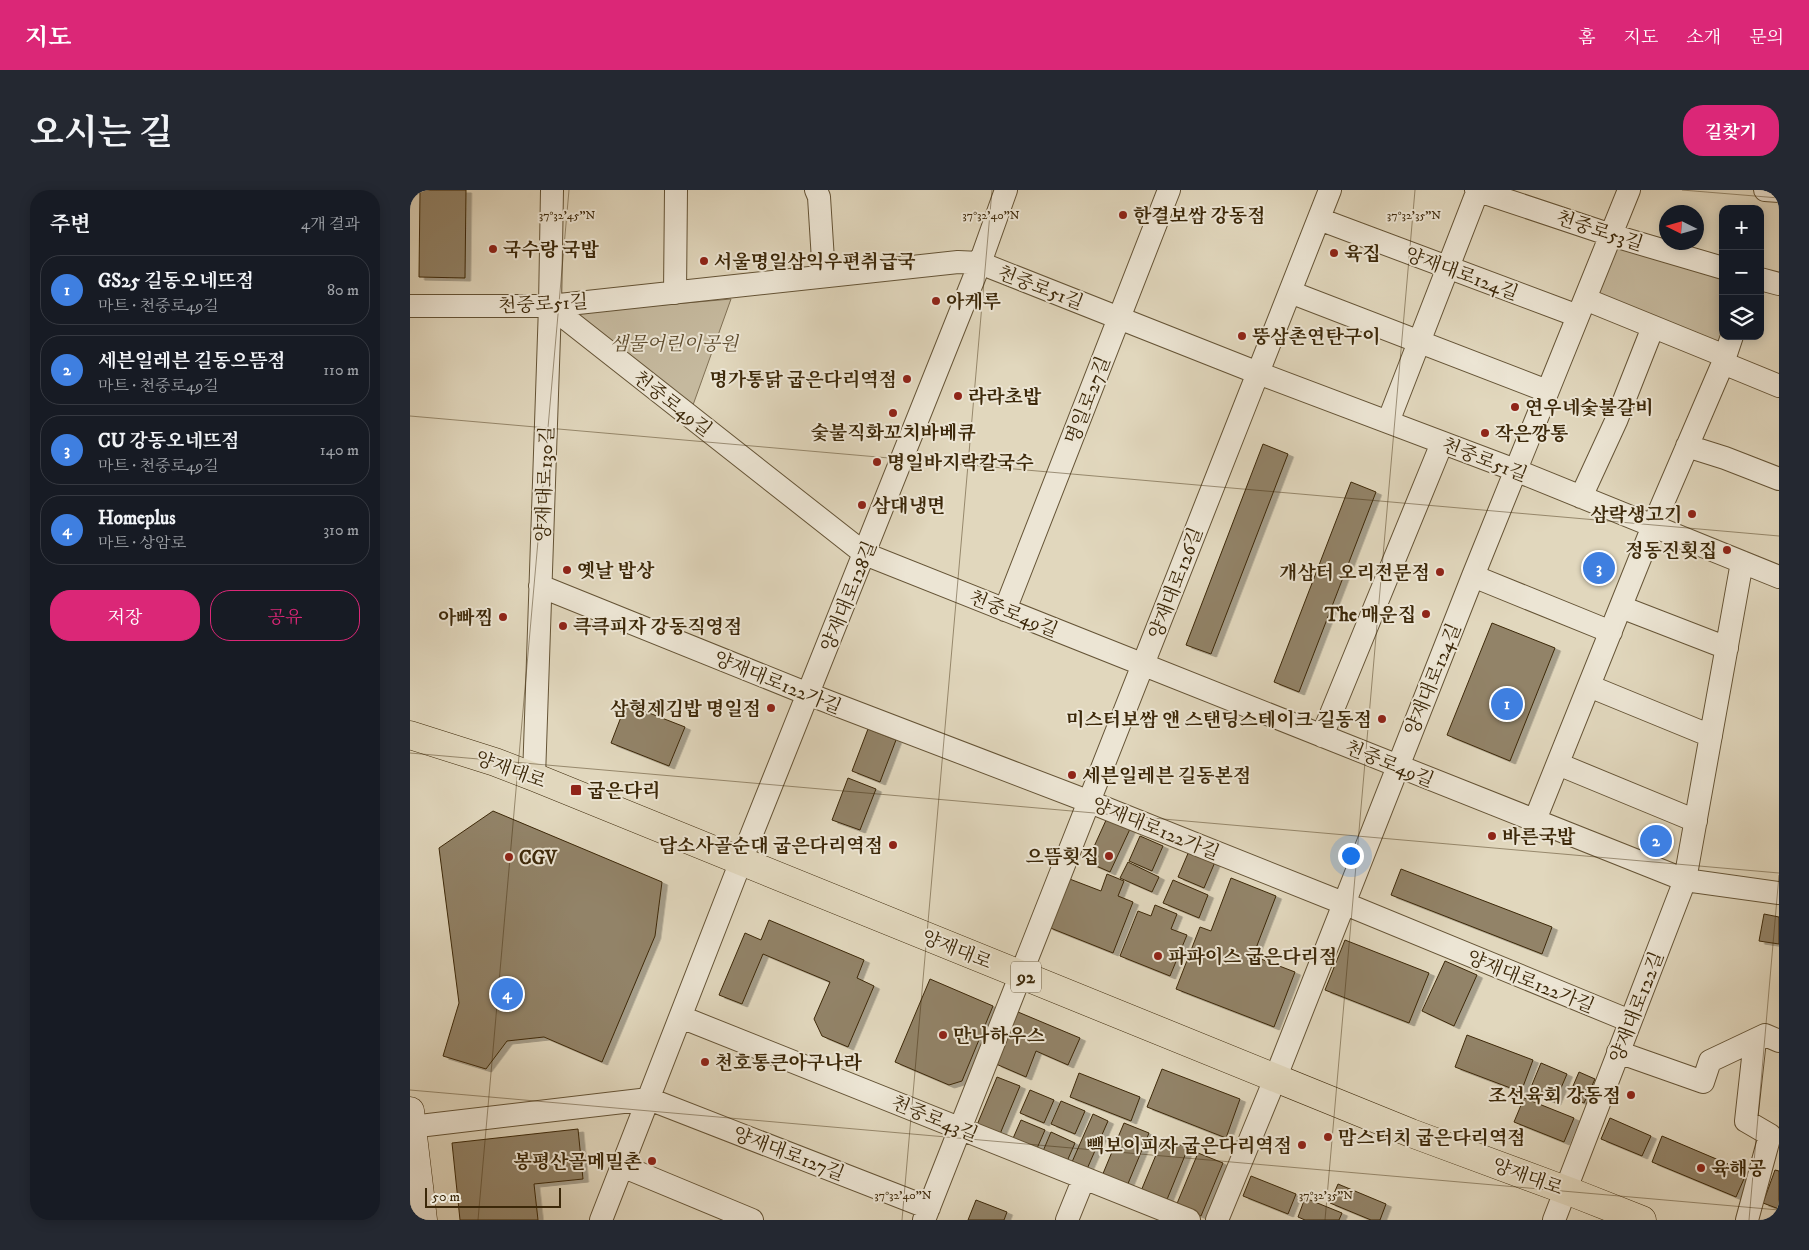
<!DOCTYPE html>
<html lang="ko">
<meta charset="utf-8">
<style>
:root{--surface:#171b24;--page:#242831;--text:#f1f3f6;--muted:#9ea1a6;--line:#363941;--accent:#db2777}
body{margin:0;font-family:"IM FELL DW Pica","Noto Serif KR",serif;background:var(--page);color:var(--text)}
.controls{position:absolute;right:15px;top:15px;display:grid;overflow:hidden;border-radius:10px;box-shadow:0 2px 12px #0003}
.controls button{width:45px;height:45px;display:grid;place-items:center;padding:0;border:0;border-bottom:1px solid var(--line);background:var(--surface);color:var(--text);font:25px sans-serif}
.compass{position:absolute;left:1249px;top:15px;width:45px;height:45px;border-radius:50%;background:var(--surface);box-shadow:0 2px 12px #0003;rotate:275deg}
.scale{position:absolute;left:15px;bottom:12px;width:136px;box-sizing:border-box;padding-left:5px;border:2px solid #3c2809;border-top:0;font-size:14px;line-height:18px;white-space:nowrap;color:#3c2809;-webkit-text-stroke:4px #ece5d4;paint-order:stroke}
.you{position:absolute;left:940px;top:665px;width:18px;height:18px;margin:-12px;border:4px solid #fff;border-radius:50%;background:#1a73e8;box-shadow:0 0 0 8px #1a73e833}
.badge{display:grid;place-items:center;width:32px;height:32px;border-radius:50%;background:var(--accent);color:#fff;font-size:16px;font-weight:700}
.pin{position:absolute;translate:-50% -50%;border:2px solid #fff;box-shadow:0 1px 5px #0006}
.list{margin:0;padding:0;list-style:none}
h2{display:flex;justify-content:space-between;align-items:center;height:65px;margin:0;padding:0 20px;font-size:21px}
h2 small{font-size:16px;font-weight:400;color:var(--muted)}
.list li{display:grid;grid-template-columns:32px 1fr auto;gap:15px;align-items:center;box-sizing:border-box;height:70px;margin:0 10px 10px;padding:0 10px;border:1px solid var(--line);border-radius:20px}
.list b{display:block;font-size:19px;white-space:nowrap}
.list p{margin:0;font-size:16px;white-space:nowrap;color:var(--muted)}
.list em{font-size:16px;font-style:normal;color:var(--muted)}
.actions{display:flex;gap:10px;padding:15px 20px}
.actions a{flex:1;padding:11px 0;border:1px solid var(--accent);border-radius:20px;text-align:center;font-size:18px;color:var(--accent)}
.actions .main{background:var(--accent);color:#fff}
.icon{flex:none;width:28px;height:28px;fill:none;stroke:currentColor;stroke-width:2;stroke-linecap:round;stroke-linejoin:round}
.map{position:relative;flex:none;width:1369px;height:1030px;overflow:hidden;border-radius:20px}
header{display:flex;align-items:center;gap:30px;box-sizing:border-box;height:70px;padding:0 25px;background:var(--accent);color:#fff}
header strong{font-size:24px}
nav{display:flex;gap:28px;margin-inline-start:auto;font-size:18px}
.intro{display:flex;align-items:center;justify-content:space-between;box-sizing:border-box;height:120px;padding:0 30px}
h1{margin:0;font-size:35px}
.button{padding:12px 22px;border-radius:20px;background:var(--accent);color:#fff;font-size:18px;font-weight:700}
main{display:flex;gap:30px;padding:0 30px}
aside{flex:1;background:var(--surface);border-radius:20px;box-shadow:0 2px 12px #0003}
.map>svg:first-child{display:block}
.green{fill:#c5b99e;stroke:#807054}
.building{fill:#928367;stroke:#3c2809;filter:url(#shadow)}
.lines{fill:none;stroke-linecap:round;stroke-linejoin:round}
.street-casing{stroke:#655436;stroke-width:24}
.secondary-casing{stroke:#3c2809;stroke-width:29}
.primary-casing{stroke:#3c2809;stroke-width:29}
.street{stroke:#ece5d4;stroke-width:22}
.secondary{stroke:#ece5d4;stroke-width:28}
.primary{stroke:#e1d7bd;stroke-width:28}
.ticks{fill:none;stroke:#3c2809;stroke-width:1;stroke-opacity:0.45}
.poi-dot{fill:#8f2418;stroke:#ece5d4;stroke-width:2}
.labels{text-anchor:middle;stroke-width:4;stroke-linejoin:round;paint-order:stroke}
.shield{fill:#ece5d4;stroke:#716146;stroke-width:1}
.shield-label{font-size:18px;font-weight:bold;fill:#3c2809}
.poi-label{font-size:19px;font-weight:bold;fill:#3c2809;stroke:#ece5d4;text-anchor:start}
.street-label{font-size:19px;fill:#3c2809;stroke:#ece5d4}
.park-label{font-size:19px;font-style:italic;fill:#5e4c2e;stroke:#ece5d4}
.ticks-label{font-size:12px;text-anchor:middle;fill:#3c2809;stroke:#ece5d4;stroke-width:4;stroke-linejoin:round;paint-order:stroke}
</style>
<header>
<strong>지도</strong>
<nav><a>홈</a><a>지도</a><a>소개</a><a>문의</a></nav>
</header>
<div class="intro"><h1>오시는 길</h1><a class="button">길찾기</a></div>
<main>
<aside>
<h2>주변<small>4개 결과</small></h2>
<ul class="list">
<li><span class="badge" style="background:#3f7fe0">1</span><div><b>GS25 길동오네뜨점</b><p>마트 · 천중로49길</p></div><em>80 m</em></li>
<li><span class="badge" style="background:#3f7fe0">2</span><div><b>세븐일레븐 길동으뜸점</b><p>마트 · 천중로49길</p></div><em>110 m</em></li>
<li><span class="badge" style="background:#3f7fe0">3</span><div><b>CU 강동오네뜨점</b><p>마트 · 천중로49길</p></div><em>140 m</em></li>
<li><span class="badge" style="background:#3f7fe0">4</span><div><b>Homeplus</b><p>마트 · 상암로</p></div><em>310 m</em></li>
</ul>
<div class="actions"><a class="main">저장</a><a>공유</a></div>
</aside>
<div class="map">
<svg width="1369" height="1030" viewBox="0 0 1369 1030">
<defs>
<filter id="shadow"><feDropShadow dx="5.5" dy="3" stdDeviation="0" flood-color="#0004"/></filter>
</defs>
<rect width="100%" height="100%" fill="#e1d7bd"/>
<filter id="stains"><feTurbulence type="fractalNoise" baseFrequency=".004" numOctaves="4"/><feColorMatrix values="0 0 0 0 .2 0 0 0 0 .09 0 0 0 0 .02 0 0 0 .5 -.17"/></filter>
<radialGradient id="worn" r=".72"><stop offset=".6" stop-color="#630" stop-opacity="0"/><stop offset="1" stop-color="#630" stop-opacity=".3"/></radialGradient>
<path class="green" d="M1207,58l106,31v54l-6,14 -124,-51z
M321,109l-38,106 -122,-92z"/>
<path class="building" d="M10,0h46l-1,88 -46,-1z
M853,254l25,10 -77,200 -25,-9z
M941,292l25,10 -77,200 -25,-10z
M1082,433l63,25 -45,113 -63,-26z
M216,514l59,23 -16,39 -58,-23z
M458,539l28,11 -16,42 -28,-11z
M438,588l28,11 -16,41 -28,-10z
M83,621l169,71 -7,54 -53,126 -58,-25 -37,4 -21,28 -43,-13 16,-53 -20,-155z
M697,628l23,11 -20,43 -23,-10z
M730,646l23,10 -11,25 -23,-10z
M779,661l26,11 -11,26 -26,-11z
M718,672l31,15 -7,15 -32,-14z
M991,679l151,58 -10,27 -151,-59z
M697,684l17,7 -6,15 15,6 -20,51 -65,-26 19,-49 34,13z
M821,688l45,18 -23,60 42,16 -21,55 -98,-38 24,-62 11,4z
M763,690l35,15 -9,23 -36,-15z
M745,715l22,9 -6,15 16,6 -17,41 -50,-20 18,-45 13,5z
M1354,724l15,3v27l-20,-3z
M359,730l95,40 -7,18 17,8 -26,61 -26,-11 -8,-17 16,-37 -67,-28 -21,50 -23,-9 26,-62 16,7z
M935,750l84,33 -20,50 -84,-33z
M1035,771l32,14 -23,51 -32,-15z
M520,789l63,27 -31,75 -13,4 -54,-23z
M608,822l62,26 -12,27 -32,-14 -10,26 -30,-13z
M1057,845l66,25 -12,32 -66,-25z
M1131,873l26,11 -12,28 -26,-10z
M752,879l78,30 -14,39 -79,-31z
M1169,882l16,7 -11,24 -9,-4 5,-10 -7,-3z
M669,883l61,24 -9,24 -61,-24z
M587,887l23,9 -20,48 -23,-9z
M620,900l24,10 -10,23 -24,-10z
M1114,908l50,20 -10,24 -50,-20z
M651,911l24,10 -10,23 -24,-10z
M683,924l15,7 -21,48 -15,-7z
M1200,928l41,18 -9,20 -41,-17z
M611,930l24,10 -10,23 -24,-10z
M714,933l25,10 -22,53 -25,-10z
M168,939l5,50 -49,5 4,36h-78l-8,-77z
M641,942l24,11 -10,23 -24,-10z
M1252,946l85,36 -11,25 -84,-35z
M753,948l25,10 -22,54 -25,-11z
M788,963l25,10 -22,53 -25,-10z
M1365,980l4,1v38l-16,-6z
M841,986l45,18 -8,20 -45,-18z
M928,994l48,20 -6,16h-9l-41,-17z
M895,1008l37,15 -3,7h-34l-7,-3z
M566,1010l31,12 -3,8h-36z"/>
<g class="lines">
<defs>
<path id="street" d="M406,0l3,7 5,79
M1066,0l135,45 112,33
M1355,0l14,1
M909,29l259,97
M1350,89l19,5
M880,102l257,99
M265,103l1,-103
M1175,109l140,57
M0,116h140l408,-44 22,1 278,110 257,97 264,107
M140,116l315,248 820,326 94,13
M1313,173l56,23
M978,232l90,-232
M1277,256l38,12 54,21
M1171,307l35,-76 37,-94
M1063,386l138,56
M130,396l268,108 282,108 253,101 287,118
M1211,417l106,41
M595,420l164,-420
M1179,496l122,50
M912,546l120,-293
M1148,574l138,57
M124,587l16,-471 2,-116
M1125,630l118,-294 70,-163 9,-27
M271,827l508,203
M1208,862l85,30 7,-21 55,-26 14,6
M0,937l239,-28 280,109
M212,976l130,54
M191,1030l140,-359 239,-598 26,-73
M514,1030l406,-1030
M657,1030l17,-42
M807,1030l58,-141 198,-503 156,-386
M1144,1030l131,-340 57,-318
M1337,1030l23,-85 -24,-14 9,-81"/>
<path id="secondary" d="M0,921l13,109"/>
<path id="primary" d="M0,545l85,27 39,15 877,356 165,61 66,26"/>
</defs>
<use href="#street" class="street-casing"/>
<use href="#secondary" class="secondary-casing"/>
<use href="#primary" class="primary-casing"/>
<use href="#street" class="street"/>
<use href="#secondary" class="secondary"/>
<use href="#primary" class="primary"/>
</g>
<path class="ticks" d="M1272,0l97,8M0,226l1369,120M0,563l1369,120M0,900l1369,120M68,1030l91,-1030M492,1030l90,-1030M915,1030l90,-1030M1339,1030l30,-345"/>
<g class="poi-dot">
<circle cx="713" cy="25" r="5"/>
<circle cx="83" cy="59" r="5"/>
<circle cx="924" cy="63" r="5"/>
<circle cx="294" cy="71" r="5"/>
<circle cx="526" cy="111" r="5"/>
<circle cx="832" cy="146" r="5"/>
<circle cx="497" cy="189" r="5"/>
<circle cx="548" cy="206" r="5"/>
<circle cx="1105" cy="217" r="5"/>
<circle cx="483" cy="223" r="5"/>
<circle cx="1075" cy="243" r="5"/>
<circle cx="467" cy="272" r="5"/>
<circle cx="452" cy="315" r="5"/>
<circle cx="1282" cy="324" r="5"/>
<circle cx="1317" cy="360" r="5"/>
<circle cx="157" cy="380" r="5"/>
<circle cx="1030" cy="382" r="5"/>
<circle cx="1016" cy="424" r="5"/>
<circle cx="93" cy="427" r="5"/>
<circle cx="153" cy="436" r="5"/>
<circle cx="361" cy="518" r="5"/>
<circle cx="972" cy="529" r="5"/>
<circle cx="662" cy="585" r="5"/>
<rect x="160" y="594" width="12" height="12" rx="2.5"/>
<circle cx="1082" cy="646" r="5"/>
<circle cx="483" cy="655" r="5"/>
<circle cx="699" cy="666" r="5"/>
<circle cx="99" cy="667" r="5"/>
<circle cx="748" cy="766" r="5"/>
<circle cx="533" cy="845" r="5"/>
<circle cx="295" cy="872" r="5"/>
<circle cx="1221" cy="905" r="5"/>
<circle cx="918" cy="947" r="5"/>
<circle cx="892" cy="955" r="5"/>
<circle cx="242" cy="971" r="5"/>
<circle cx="1291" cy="978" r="5"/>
</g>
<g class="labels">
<rect class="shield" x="601" y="771.5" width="30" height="31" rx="4"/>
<g class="shield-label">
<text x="616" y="793">92</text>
</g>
<g class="poi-label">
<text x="723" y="32">한결보쌈 강동점</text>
<text x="93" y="66">국수랑 국밥</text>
<text x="934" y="70">육집</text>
<text x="304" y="78">서울명일삼익우편취급국</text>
<text x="536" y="118">아케루</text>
<text x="842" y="153">뚱삼촌연탄구이</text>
<text x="487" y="196" text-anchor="end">명가통닭 굽은다리역점</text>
<text x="558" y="213">라라초밥</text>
<text x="1115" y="224">연우네숯불갈비</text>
<text x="483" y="249" text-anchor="middle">숯불직화꼬치바베큐</text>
<text x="1085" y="250">작은깡통</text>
<text x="477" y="279">명일바지락칼국수</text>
<text x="462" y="322">삼대냉면</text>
<text x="1272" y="331" text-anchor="end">삼락생고기</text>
<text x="1307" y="367" text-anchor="end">정동진횟집</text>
<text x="167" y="387">옛날 밥상</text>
<text x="1020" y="389" text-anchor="end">개삼터 오리전문점</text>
<text x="1006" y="431" text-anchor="end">The 매운집</text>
<text x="83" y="434" text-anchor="end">아빠찜</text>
<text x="163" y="443">큭큭피자 강동직영점</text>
<text x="351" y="525" text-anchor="end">삼형제김밥 명일점</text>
<text x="962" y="536" text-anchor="end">미스터보쌈 앤 스탠딩스테이크 길동점</text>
<text x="672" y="592">세븐일레븐 길동본점</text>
<text x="177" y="607">굽은다리</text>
<text x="1092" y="653">바른국밥</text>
<text x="473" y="662" text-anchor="end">담소사골순대 굽은다리역점</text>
<text x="689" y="673" text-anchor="end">으뜸횟집</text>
<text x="109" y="674">CGV</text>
<text x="758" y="773">파파이스 굽은다리점</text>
<text x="543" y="852">만나하우스</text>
<text x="305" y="879">천호통큰아구나라</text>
<text x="1211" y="912" text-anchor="end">조선육회 강동점</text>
<text x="928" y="954">맘스터치 굽은다리역점</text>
<text x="882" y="962" text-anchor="end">빽보이피자 굽은다리역점</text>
<text x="232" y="978" text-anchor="end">봉평산골메밀촌</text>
<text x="1301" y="985">육해공</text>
</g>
<g class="street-label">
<text transform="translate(1190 40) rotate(18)" y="7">천중로53길</text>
<text transform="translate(1052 83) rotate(20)" y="7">양재대로124길</text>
<text transform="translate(631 97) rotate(21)" y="7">천중로51길</text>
<text transform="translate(133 113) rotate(-3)" y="7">천중로51길</text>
<text transform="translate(677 210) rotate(-69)" y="7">명일로27길</text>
<text transform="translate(263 213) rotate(38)" y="7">천중로49길</text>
<text transform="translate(1075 269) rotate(21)" y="7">천중로51길</text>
<text transform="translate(134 294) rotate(-88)" y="7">양재대로130길</text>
<text transform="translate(765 393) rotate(-69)" y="7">양재대로126길</text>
<text transform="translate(438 406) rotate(-68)" y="7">양재대로128길</text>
<text transform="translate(604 423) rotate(22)" y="7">천중로49길</text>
<text transform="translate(1022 489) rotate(-68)" y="7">양재대로124길</text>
<text transform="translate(368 492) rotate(22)" y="7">양재대로122가길</text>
<text transform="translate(980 573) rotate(22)" y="7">천중로49길</text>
<text transform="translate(101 579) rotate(20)" y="7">양재대로</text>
<text transform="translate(746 638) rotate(22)" y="7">양재대로122가길</text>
<text transform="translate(547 759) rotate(22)" y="7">양재대로</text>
<text transform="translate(1121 791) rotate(22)" y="7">양재대로122가길</text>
<text transform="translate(1226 817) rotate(-69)" y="7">양재대로122길</text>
<text transform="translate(525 928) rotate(22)" y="7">천중로43길</text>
<text transform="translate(379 963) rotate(21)" y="7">양재대로127길</text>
<text transform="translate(1118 986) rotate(20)" y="7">양재대로</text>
</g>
<g class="park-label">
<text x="264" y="160">샘물어린이공원</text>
</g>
</g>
<g class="ticks-label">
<text x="157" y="29">37°32'45"N</text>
<text x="581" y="29">37°32'40"N</text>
<text x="1004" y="29">37°32'35"N</text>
<text x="493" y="1009">37°32'40"N</text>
<text x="916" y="1009">37°32'35"N</text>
</g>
<rect width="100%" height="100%" filter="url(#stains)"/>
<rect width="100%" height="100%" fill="url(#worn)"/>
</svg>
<div class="controls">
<button>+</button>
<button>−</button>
<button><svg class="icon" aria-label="layers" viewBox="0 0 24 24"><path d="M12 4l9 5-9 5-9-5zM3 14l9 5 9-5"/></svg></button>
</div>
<svg class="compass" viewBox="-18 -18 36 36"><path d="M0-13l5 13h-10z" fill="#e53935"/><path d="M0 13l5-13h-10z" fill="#9ea1a6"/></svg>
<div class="scale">50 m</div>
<div class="you"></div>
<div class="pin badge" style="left:1097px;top:514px;background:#3f7fe0">1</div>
<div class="pin badge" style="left:1246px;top:651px;background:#3f7fe0">2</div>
<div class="pin badge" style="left:1189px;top:378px;background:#3f7fe0">3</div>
<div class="pin badge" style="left:97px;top:804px;background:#3f7fe0">4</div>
</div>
</main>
